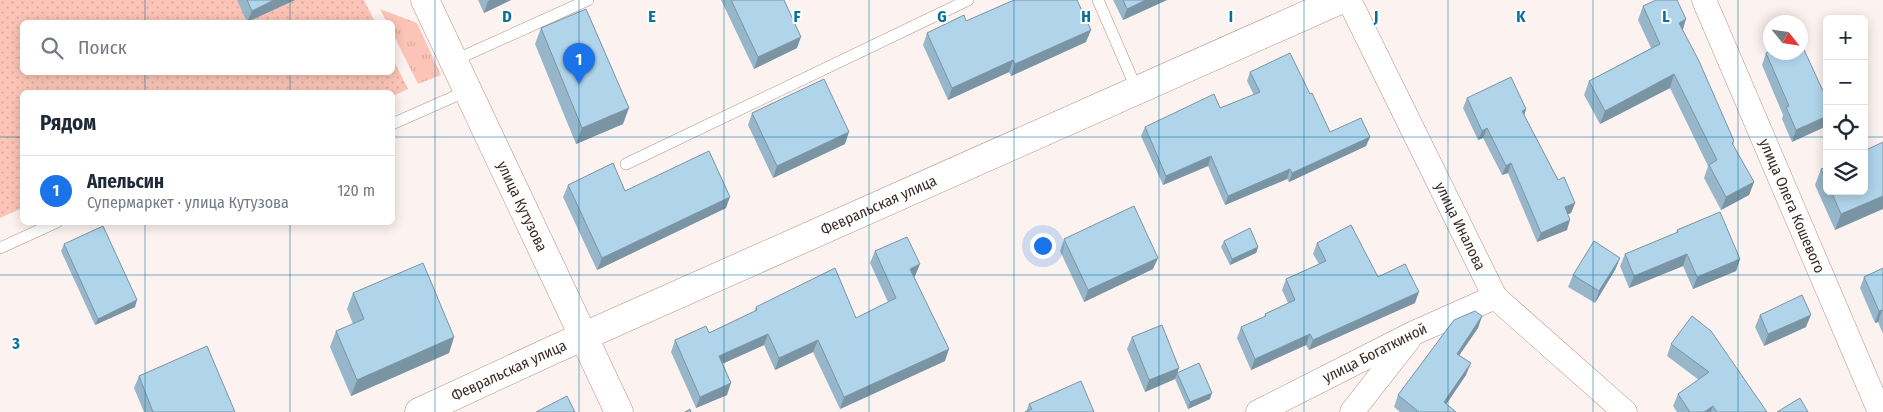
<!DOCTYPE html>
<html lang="ru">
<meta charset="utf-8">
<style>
:root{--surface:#fff;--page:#f6f6f7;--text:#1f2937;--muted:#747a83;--line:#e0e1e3;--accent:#1a73e8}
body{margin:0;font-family:"Fira Sans Condensed",sans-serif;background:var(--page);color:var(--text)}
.controls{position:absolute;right:15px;top:15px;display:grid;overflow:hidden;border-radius:8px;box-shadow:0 2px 12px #0003}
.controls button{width:45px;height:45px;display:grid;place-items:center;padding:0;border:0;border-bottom:1px solid var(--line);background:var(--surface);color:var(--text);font:25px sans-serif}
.compass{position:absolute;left:1763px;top:15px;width:45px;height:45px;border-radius:50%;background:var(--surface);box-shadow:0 2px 12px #0003;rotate:120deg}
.you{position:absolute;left:1042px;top:245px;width:18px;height:18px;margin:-12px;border:4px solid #fff;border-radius:50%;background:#1a73e8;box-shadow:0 0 0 8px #1a73e833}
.badge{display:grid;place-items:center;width:32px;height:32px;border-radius:50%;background:var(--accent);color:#fff;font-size:16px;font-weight:700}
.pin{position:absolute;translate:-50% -41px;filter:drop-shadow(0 1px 2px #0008)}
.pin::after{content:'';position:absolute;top:26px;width:18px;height:15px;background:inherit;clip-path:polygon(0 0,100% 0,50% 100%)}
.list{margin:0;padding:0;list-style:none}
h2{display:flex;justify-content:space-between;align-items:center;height:65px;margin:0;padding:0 20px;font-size:21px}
h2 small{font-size:16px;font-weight:400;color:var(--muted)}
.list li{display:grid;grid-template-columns:32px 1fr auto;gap:15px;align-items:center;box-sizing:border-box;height:70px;padding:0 20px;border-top:1px solid var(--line)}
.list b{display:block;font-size:19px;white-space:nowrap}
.list p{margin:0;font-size:16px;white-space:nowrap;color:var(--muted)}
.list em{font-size:16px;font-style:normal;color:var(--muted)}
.icon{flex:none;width:28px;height:28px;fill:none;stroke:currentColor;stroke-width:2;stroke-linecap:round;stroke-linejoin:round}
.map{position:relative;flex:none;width:1883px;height:412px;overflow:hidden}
.search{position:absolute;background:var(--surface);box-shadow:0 2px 12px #0003;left:20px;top:20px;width:375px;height:55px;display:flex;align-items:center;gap:12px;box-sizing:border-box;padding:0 18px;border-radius:8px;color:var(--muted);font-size:19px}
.panel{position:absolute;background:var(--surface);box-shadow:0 2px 12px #0003;left:20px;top:90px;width:375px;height:135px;border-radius:8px}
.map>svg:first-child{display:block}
.grass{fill:url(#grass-tufts)}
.park{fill:url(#park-dots)}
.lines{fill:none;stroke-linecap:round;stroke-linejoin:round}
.lane-casing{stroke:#b69086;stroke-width:12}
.street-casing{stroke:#b69086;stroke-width:25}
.secondary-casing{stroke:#b69086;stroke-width:29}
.lane{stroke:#fff;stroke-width:11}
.street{stroke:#fff;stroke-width:24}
.secondary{stroke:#fff;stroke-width:28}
.wall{fill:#97b6c9}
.shaded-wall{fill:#7b94a4}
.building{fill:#b0d4ea;stroke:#7b94a4}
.grid{fill:none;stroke:#08709d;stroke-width:1;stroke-opacity:0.55}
.labels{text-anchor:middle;stroke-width:4;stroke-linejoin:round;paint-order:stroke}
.street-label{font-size:15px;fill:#3b2c28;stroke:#fff}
.grid-label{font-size:16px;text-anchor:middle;font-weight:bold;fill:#08709d;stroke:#fff;stroke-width:4;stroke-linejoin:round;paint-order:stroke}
</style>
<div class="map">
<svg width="1883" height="412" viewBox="0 0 1883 412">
<defs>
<pattern id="grass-tufts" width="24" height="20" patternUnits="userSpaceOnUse" patternTransform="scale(1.25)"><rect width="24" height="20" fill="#fbc4b6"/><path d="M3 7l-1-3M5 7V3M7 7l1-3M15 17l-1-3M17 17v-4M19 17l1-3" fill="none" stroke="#d8a99c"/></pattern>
<pattern id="park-dots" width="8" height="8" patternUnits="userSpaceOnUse" patternTransform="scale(1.25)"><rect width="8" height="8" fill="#fbc4b6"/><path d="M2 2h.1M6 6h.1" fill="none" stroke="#d8a99c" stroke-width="1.8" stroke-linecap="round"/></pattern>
</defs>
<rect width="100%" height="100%" fill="#fcf3f1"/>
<path class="grass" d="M380,9l37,14 24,52 -23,9 -25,-50 -1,-12h-5z"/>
<path class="park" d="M0,0h364l11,22h-353v50h370l1,-13 15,30 -15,7 -1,-4h-370v116l-22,10z"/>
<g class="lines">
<defs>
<path id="lane" d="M1098,0l39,90
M453,61l135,-61
M392,124l77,-34
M626,164l342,-164
M0,248l57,-26"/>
<g id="street">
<path id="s1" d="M1349,0l146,297 130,115"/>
<path id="s2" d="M1704,0l176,412"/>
<path id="s3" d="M1258,412l156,-79 81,-36"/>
<path d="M1352,412l57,-73"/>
</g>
<g id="secondary">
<path id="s4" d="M425,0l194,412"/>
<path id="s5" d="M419,412l134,-62 787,-350"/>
</g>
</defs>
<use href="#lane" class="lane-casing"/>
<use href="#street" class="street-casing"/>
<use href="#secondary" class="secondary-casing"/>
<use href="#lane" class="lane"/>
<use href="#street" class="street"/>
<use href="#secondary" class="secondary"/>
</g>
<path class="wall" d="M237,0h58l-48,22z
M478,0h33l-27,13z
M721,0h63l13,48 -43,21z
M1113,0h54l-44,20z
M1643,6l40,24 51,111 -1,4 21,37 -5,13 -28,15 -17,-32 4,-12 -38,-78 -70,36 -16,-29 5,-14 62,-33 -13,-28z
M966,21l120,21 -75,34 -2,-4 -61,28 -25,-55 4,-12z
M541,28l82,96 -47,20 -41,-100z
M1766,53l57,38 -31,51 -10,-23 1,-4 -21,-50z
M1250,72l60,22 20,38 40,5 -4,9 -77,36 -2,-3 -62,26 -17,-39 -45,19 -22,-49 4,-9 75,-19 34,-13 -7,-14z
M1467,98l59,11 -2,6 34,65 17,23 -4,10 -3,1 -1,16 -30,12 -29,-69 -6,2 -19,-37 -5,2 -15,-32z
M752,113l93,31 -72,34 -25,-53z
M1827,167v24h37l-29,39 -20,-45 6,-16z
M568,185l57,6 101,17 -129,62 -34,-73z
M1677,230l63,29 -4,12 -43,18 -10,-23 -54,22 -9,-22 5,-12 51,-21z
M1064,239l89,30 -69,33 -24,-51z
M1224,241l34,6 -2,6 -26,12 -9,-18z
M1317,243l61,34 37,26 -106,47 -3,-5 -55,25 -14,-32 4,-11 23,-9 1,-4 23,-11 -6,-13 4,-11 33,-15 -6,-10z
M64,244l71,63 -40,18 -34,-74z
M875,251l40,25 -1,1 31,84 -105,48 -27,-57 -38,18 -11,-25 -42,19 5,31 -31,13 -25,-56 4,-12 34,-7 45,-21 2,-5 100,11 32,-16 -18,-39z
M1620,258l-5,12 -20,33 -27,-16 5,-12z
M1883,268v66l-5,-12 -3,1 -15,-35 4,-11z
M353,293l101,44 -5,16 -98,43 -21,-49 6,-16 17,-7 -6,-15z
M1760,315l46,12 -42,19 -9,-19z
M1482,316l-4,12 -19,27 7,20 -20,29 10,8h-56l-6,-5 4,-12z
M1132,337l47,31 -2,5 33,26 -22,10 -13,-30 -30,13 -18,-43z
M1671,344l96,68h-90l-4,-6 5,-12 21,-14 -32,-24z
M139,376l96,36h-91l-10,-24z
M1029,404l65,8h-68z"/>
<path class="shaded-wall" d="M274,0h21l-48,22 5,-11z
M490,0h21l-27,13 4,-12z
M1146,0h21l-44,20 4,-11z
M1686,19l-4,14 -3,-10z
M1091,30l-5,12 -75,34 4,-12z
M801,37l-4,11 -43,21 4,-12z
M1013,60l-4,12 -61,28 4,-12z
M1674,74l-4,14 -70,36 5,-13z
M629,108l-6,16 -47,20 6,-16z
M1526,109l-3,10 -1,-8z
M1827,116v10l-35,16 4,-12z
M1487,128l-4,10 -5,2 4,-9z
M849,132l-4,12 -72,34 4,-12z
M1370,137l-4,9 -77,36 3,-9z
M1211,156l-3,10 -45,19 3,-9z
M1511,163l-3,10 -6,2 4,-9z
M1290,169l-3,10 -62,26 3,-9z
M1754,182l-5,13 -28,15 5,-13z
M1883,196v13l-48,21 6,-16z
M730,197l-4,11 -129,62 5,-12z
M1575,203l-4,10 -10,4 4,-10z
M1570,220l-3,10 -30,12 4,-9z
M1258,247l-2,6 -26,12 2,-6z
M1687,254l-4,12 -54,22 5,-12z
M1158,258l-5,11 -69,33 4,-12z
M1620,258l-5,12 -20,33 4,-12z
M1740,259l-4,12 -43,18 4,-12z
M920,264l-5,12 -9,4 4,-11z
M1419,292l-4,11 -106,47 4,-10z
M137,300l-2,7 -40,18 3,-6z
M1882,310l-4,12 -3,1 4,-12z
M1811,315l-5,12 -42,19 4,-12z
M1482,316l-4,12 -26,38 5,-12z
M768,334l-4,11 -49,22 4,-11z
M1310,334l-4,11 -55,25 4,-11z
M454,337l-5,16 -98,43 6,-16z
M818,340l-5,12 -38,18 4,-12z
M949,349l-4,12 -105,48 4,-12z
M1471,363l-5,12 -25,37 3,-10z
M1179,368l-4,11 -30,13 4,-12z
M731,383l-4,12 -31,13 4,-11z
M1212,393l-2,6 -22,10 2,-7z
M1713,406l-2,6h-7z"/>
<path class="building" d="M247,0h27l-22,11z
M731,0h53l17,37 -43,20z
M1014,0h63l14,30 -76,34 -2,-4 -61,28 -25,-55 37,-18 2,6z
M1123,0h23l-19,9z
M1656,0h21l9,19 -7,4 20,38 35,80 -2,2 22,39 -28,15 -17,-32 8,-5 -43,-86 -69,37 -16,-30 71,-37 -17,-38z
M586,9l43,99 -47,20 -41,-100z
M1800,41l23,50 4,-2v27l-31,14 -10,-23 3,-1 -23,-53 4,-2v1h30z
M1290,53l20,41 2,-1 18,39 31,-14 9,19 -78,36 -2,-4 -62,27 -17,-40 -45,20 -21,-49 69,-33 6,14 40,-16 -10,-20z
M1511,77l15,32 -4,2 36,69 6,-3 11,26 -10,4 5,13 -29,13 -30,-70 -5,3 -19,-38 -5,3 -15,-33z
M824,79l25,53 -72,34 -25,-53z
M1883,142v54l-42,18 -10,-23h33v-40z
M709,151l21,46 -128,61 -34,-73 45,-22 12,28z
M1827,167v15l-6,-13z
M1134,206l24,52 -70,32 -24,-51z
M1720,212l20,47 -43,18 -10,-23 -53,22 -9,-22 53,-22 -1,-2z
M1351,225l27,52 27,-13 14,28 -106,48 -3,-6 -55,25 -14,-32 25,-11 -1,-2 30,-14 -9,-21 40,-18 -9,-18z
M103,226l34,74 -39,19 -34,-75z
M1250,228l8,19 -26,12 -8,-18z
M907,237l13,27 -10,5 39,80 -105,48 -26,-57 -39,18 -11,-24 -49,22 12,27 -31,14 -25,-57 31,-14 3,7 48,-23 -1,-3 79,-39 21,50 40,-20 -21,-47z
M1594,241l26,17 -21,33 -26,-16z
M423,263l31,74 -97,43 -21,-49 28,-12 -11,-26z
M1883,268v43l-1,-1 -3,1 -15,-34z
M1802,295l9,20 -43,19 -8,-19z
M1475,311l7,5 -25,38 14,9 -27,39 12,10h-37l-21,-17 56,-75z
M1692,316l19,15 56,81h-50l-4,-6 -9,6h-14l-12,-18 31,-22 -38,-28z
M1162,325l17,43 -30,12 -17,-43z
M207,346l28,66h-82l-14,-36z
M1199,363l13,30 -22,9 -13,-29z
M1081,381l13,31h-69l7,-3 -3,-5z
M567,396l8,16h-39z
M1800,398l8,14h-31z
M690,409l1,3h-6z"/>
<path class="grid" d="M145,0v22M290,0v22M435,0v412M579,0v412M724,0v412M869,0v412M1014,0v412M1159,0v412M1304,0v412M1448,0v412M1593,0v412M1738,0v412M145,72v20M290,72v20M0,137h22M392,137h1435M1864,137h19M145,222v190M290,222v190M0,275h1883"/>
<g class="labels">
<g class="street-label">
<text dy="5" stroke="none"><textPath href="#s5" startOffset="504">Февральская улица</textPath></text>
<text dy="5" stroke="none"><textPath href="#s4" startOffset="228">улица Кутузова</textPath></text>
<text dy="5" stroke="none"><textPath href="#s2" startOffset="224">улица Олега Кошевого</textPath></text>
<text dy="5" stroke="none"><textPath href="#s1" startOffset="252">улица Иналова</textPath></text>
<text dy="5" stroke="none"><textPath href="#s3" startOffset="131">улица Богаткиной</textPath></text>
<text dy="5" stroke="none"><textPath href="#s5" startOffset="99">Февральская улица</textPath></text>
</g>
</g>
<g class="grid-label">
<text x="507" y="22">D</text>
<text x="652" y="22">E</text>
<text x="797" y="22">F</text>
<text x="942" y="22">G</text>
<text x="1086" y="22">H</text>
<text x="1231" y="22">I</text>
<text x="1376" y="22">J</text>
<text x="1521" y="22">K</text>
<text x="1666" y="22">L</text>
<text x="16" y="349">3</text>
</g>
</svg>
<div class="controls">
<button>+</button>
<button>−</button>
<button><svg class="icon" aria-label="locate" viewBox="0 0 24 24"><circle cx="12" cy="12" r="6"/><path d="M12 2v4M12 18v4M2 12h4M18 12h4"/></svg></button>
<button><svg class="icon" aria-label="layers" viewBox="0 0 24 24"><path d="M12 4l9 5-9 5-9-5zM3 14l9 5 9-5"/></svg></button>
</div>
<svg class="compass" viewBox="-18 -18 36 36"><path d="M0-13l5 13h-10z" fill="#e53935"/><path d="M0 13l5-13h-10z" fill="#747a83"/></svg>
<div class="you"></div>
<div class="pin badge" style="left:579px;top:84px">1</div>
<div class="search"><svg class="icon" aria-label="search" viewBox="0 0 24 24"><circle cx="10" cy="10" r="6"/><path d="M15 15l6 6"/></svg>Поиск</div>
<section class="panel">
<h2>Рядом<small></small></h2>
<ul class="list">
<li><span class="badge">1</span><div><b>Апельсин</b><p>Супермаркет · улица Кутузова</p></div><em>120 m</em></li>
</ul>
</section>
</div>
